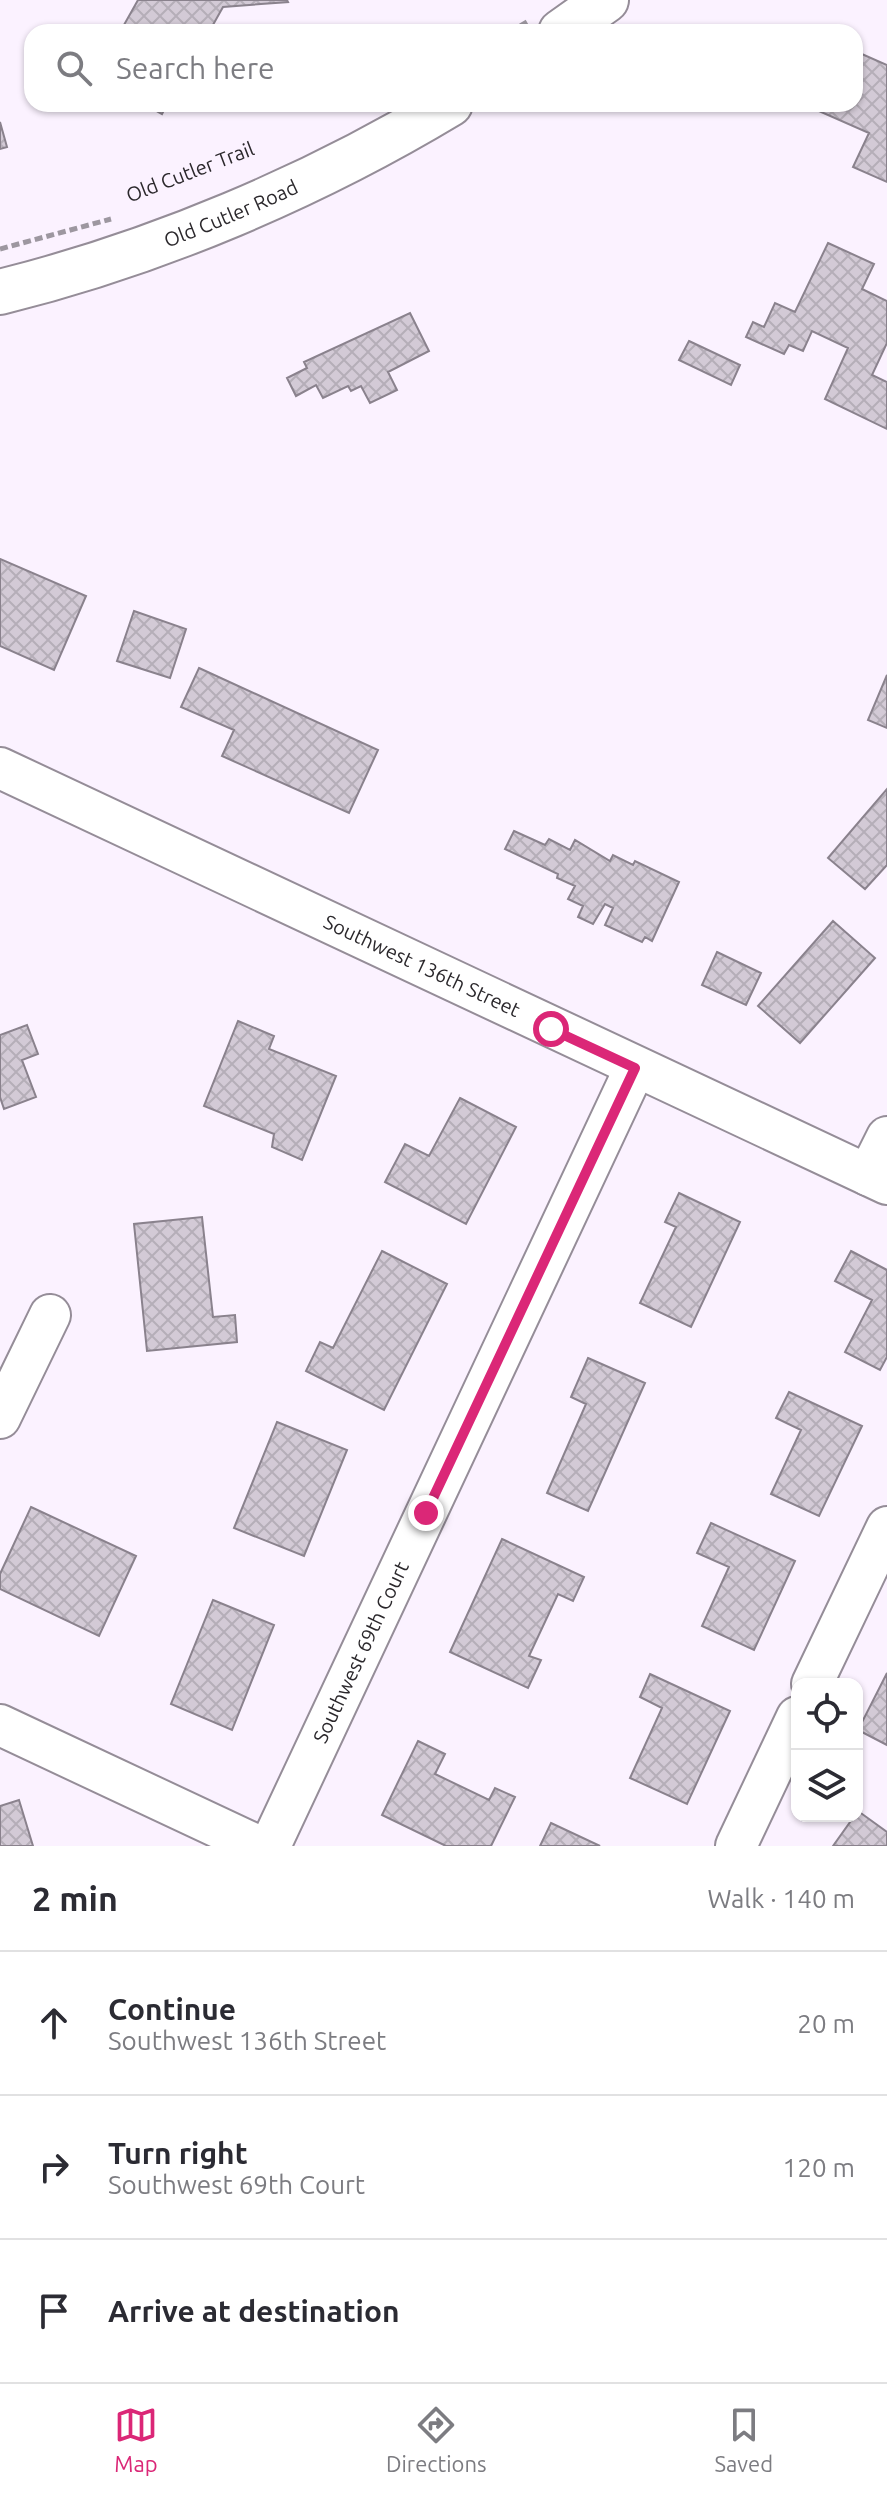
<!DOCTYPE html>
<meta charset="utf-8">
<style>
:root{--surface:#fff;--page:#f7f7f7;--text:#2b2b33;--muted:#7c7c81;--line:#e1e1e2;--accent:#db2777}
body{margin:0;font-family:Ubuntu,sans-serif;background:var(--page);color:var(--text)}
.controls{position:absolute;right:24px;bottom:24px;display:grid;overflow:hidden;border-radius:16px;box-shadow:0 2px 6px #0004}
.controls button{width:72px;height:72px;display:grid;place-items:center;padding:0;border:0;border-bottom:2px solid var(--line);background:var(--surface);color:var(--text);font:40px sans-serif}
.stop{position:absolute;width:24px;height:24px;margin:-18px;border:6px solid #db2777;border-radius:50%;background:#fff}
.stop.end{background:#db2777;border-color:#fff;box-shadow:0 2px 8px #0008}
.list{margin:0;padding:0;list-style:none}
h2{display:flex;justify-content:space-between;align-items:center;height:104px;margin:0;padding:0 32px;font-size:34px}
h2 small{font-size:26px;font-weight:400;color:var(--muted)}
.list li{display:grid;grid-template-columns:52px 1fr auto;gap:24px;align-items:center;box-sizing:border-box;height:144px;padding:0 32px;border-top:2px solid var(--line)}
.list b{display:block;font-size:30px;white-space:nowrap}
.list p{margin:0;font-size:26px;white-space:nowrap;color:var(--muted)}
.list em{font-size:26px;font-style:normal;color:var(--muted)}
.icon{flex:none;width:44px;height:44px;fill:none;stroke:currentColor;stroke-width:2;stroke-linecap:round;stroke-linejoin:round}
.map{position:relative;flex:none;width:887px;height:1846px;overflow:hidden}
.search{position:absolute;background:var(--surface);box-shadow:0 2px 6px #0004;left:24px;right:24px;top:24px;height:88px;display:flex;align-items:center;gap:20px;box-sizing:border-box;padding:0 28px;border-radius:24px;color:var(--muted);font-size:30px}
.sheet{height:536px;background:var(--surface)}
nav{display:flex;justify-content:space-around;align-items:center;box-sizing:border-box;height:112px;border-top:2px solid var(--line);background:var(--surface);font-size:22px;color:var(--muted)}
nav a{display:grid;justify-items:center;gap:4px}
nav .on{color:var(--accent)}
.map>svg:first-child{display:block}
.building{fill:url(#building-cross-hatch);stroke:#8a828d;stroke-width:2}
.lines{fill:none;stroke-linecap:round;stroke-linejoin:round}
.minor-casing{stroke:#958d98;stroke-width:44}
.major-casing{stroke:#958d98;stroke-width:48}
.path{stroke:#9d97a0;stroke-width:5;stroke-dasharray:8 4;stroke-linecap:butt}
.minor{stroke:#fff;stroke-width:40}
.major{stroke:#fff;stroke-width:44}
.route{stroke:#db2777;stroke-width:10}
.labels{text-anchor:middle;stroke-width:7;stroke-linejoin:round;paint-order:stroke}
.street-label{font-size:20px;fill:#2b282c;stroke:#fbf2ff}
</style>
<div class="map">
<svg width="887" height="1846" viewBox="0 0 887 1846">
<defs>
<pattern id="building-cross-hatch" width="8" height="8" patternUnits="userSpaceOnUse" patternTransform="scale(2)"><rect width="8" height="8" fill="#d3cad6"/><path d="M0 0l8 8M0 8l8-8" fill="none" stroke="#b5aeb8"/></pattern>
</defs>
<rect width="100%" height="100%" fill="#fbf2ff"/>
<path class="building" d="M138,0h149l1,2 -65,5 -14,25h-89z
M855,51l32,14v117l-34,-15 16,-34 -57,-25 2,-4h41z
M144,104h23l-5,10z
M0,122l7,25 -7,2z
M828,243l46,21 -12,25 25,12v42l-15,32 15,7v47l-62,-30 23,-51 -36,-17 -9,20 -14,-6 -5,9 -38,-17 7,-15 11,5 11,-24 20,9z
M410,313l19,38 -41,21 9,18 -27,13 -9,-17 -10,5 -3,-5 -25,12 -7,-13 -20,11 -9,-18 20,-10 -3,-6z
M689,341l51,24 -9,20 -52,-25z
M0,559l86,37 -32,74 -54,-24z
M134,611l52,18 -16,49 -53,-17z
M199,668l179,82 -29,63 -127,-57 12,-26 -53,-23z
M887,675v53l-19,-8z
M887,789v76l-22,24 -37,-31z
M514,831l31,14 4,-6 21,11 5,-10 35,21 3,-6 20,10 2,-4 44,21 -27,59 -7,-4 -3,5 -37,-17 8,-17 -8,-4 -12,20 -15,-7 5,-11 -15,-7 7,-13 -18,-8 1,-4 -53,-25z
M833,921l42,37 -75,85 -42,-37z
M717,952l44,21 -15,32 -44,-20z
M238,1021l36,15 -5,13 67,27 -34,84 -30,-13 2,-13 -70,-28z
M27,1025l11,29 -16,6 14,37 -32,12 -4,-12v-62z
M460,1098l56,29 -50,97 -81,-42 20,-38 24,12z
M679,1193l61,29 -49,105 -51,-24 36,-76 -11,-5z
M202,1217l11,100 22,-2 2,27 -90,9 -13,-127z
M382,1251l65,33 -63,126 -78,-39 14,-29 13,6z
M851,1251l36,19v87l-7,13 -35,-18 27,-52 -37,-19z
M588,1358l57,25 -57,128 -41,-18 39,-89 -15,-7z
M789,1392l73,34 -43,90 -48,-22 30,-64 -25,-12z
M277,1422l70,28 -43,106 -70,-28z
M31,1507l105,49 -37,80 -99,-47v-15z
M711,1523l84,38 -41,89 -52,-24 27,-59 -32,-14z
M502,1539l82,38 -11,24 -15,-7 -29,62 12,4 -13,28 -78,-36z
M213,1600l61,25 -42,105 -61,-26z
M887,1673v72l-29,-15z
M650,1674l80,37 -43,93 -57,-26 32,-70 -22,-11z
M418,1741l27,13 -10,20 54,26 6,-12 20,9 -24,49h-45l-64,-31z
M19,1800l14,46h-33v-40z
M858,1811l29,21v14h-54z
M551,1823l49,23h-60z"/>
<g class="lines">
<defs>
<g id="minor">
<path id="s1" d="M0,768l887,416"/>
<path d="M868,1175l19,-38"/>
<path d="M0,1418l50,-103"/>
<path d="M812,1684l75,-157"/>
<path d="M0,1725l258,121"/>
<path id="s2" d="M270,1846l365,-778"/>
<path d="M736,1846l61,-129"/>
</g>
<g id="major">
<path d="M561,32l45,-32"/>
<path id="s3" d="M0,292c157,-39 312,-105 450,-188"/>
</g>
</defs>
<use href="#minor" class="minor-casing"/>
<use href="#major" class="major-casing"/>
<path class="path" d="M510,32l17,-10
M0,249l111,-30"/>
<use href="#minor" class="minor"/>
<use href="#major" class="major"/>
</g>
<g class="lines">
<path class="route" d="M426,1513l209,-445 -84,-39"/>
</g>
<g class="labels">
<g class="street-label">
<text transform="translate(190 172) rotate(-21)" y="7">Old Cutler Trail</text>
<text dy="7" stroke="none"><textPath href="#s3" startOffset="244">Old Cutler Road</textPath></text>
<text dy="7" stroke="none"><textPath href="#s1" startOffset="466">Southwest 136th Street</textPath></text>
<text dy="7" stroke="none"><textPath href="#s2" startOffset="214">Southwest 69th Court</textPath></text>
</g>
</g>
</svg>
<div class="controls">
<button><svg class="icon" aria-label="locate" viewBox="0 0 24 24"><circle cx="12" cy="12" r="6"/><path d="M12 2v4M12 18v4M2 12h4M18 12h4"/></svg></button>
<button><svg class="icon" aria-label="layers" viewBox="0 0 24 24"><path d="M12 4l9 5-9 5-9-5zM3 14l9 5 9-5"/></svg></button>
</div>
<div class="stop" style="left:551px;top:1029px"></div>
<div class="stop end" style="left:426px;top:1513px"></div>
<div class="search"><svg class="icon" aria-label="search" viewBox="0 0 24 24"><circle cx="10" cy="10" r="6"/><path d="M15 15l6 6"/></svg>Search here</div>
</div>
<section class="sheet">
<h2>2 min<small>Walk · 140 m</small></h2>
<ul class="list">
<li><svg class="icon" aria-label="ahead" viewBox="0 0 24 24"><path d="M12 20V5M6 11l6-6 6 6"/></svg><div><b>Continue</b><p>Southwest 136th Street</p></div><em>20 m</em></li>
<li><svg class="icon" aria-label="right" viewBox="0 0 24 24"><path d="M7 20v-9h11M14 6l5 5-5 5"/></svg><div><b>Turn right</b><p>Southwest 69th Court</p></div><em>120 m</em></li>
<li><svg class="icon" aria-label="arrive" viewBox="0 0 24 24"><path d="M6 21V4h12l-3 4 3 4H6"/></svg><div><b>Arrive at destination</b></div></li>
</ul>
</section>
<nav>
<a class="on"><svg class="icon" aria-label="map" viewBox="0 0 24 24"><path d="M3 6l6-2 6 2 6-2v14l-6 2-6-2-6 2zM9 4v14M15 6v14"/></svg>Map</a>
<a><svg class="icon" aria-label="directions" viewBox="0 0 24 24"><path d="M12 3l9 9-9 9-9-9zM9 14v-3h6M13 9l2 2-2 2"/></svg>Directions</a>
<a><svg class="icon" aria-label="saved" viewBox="0 0 24 24"><path d="M7 4h10v16l-5-4-5 4z"/></svg>Saved</a>
</nav>
